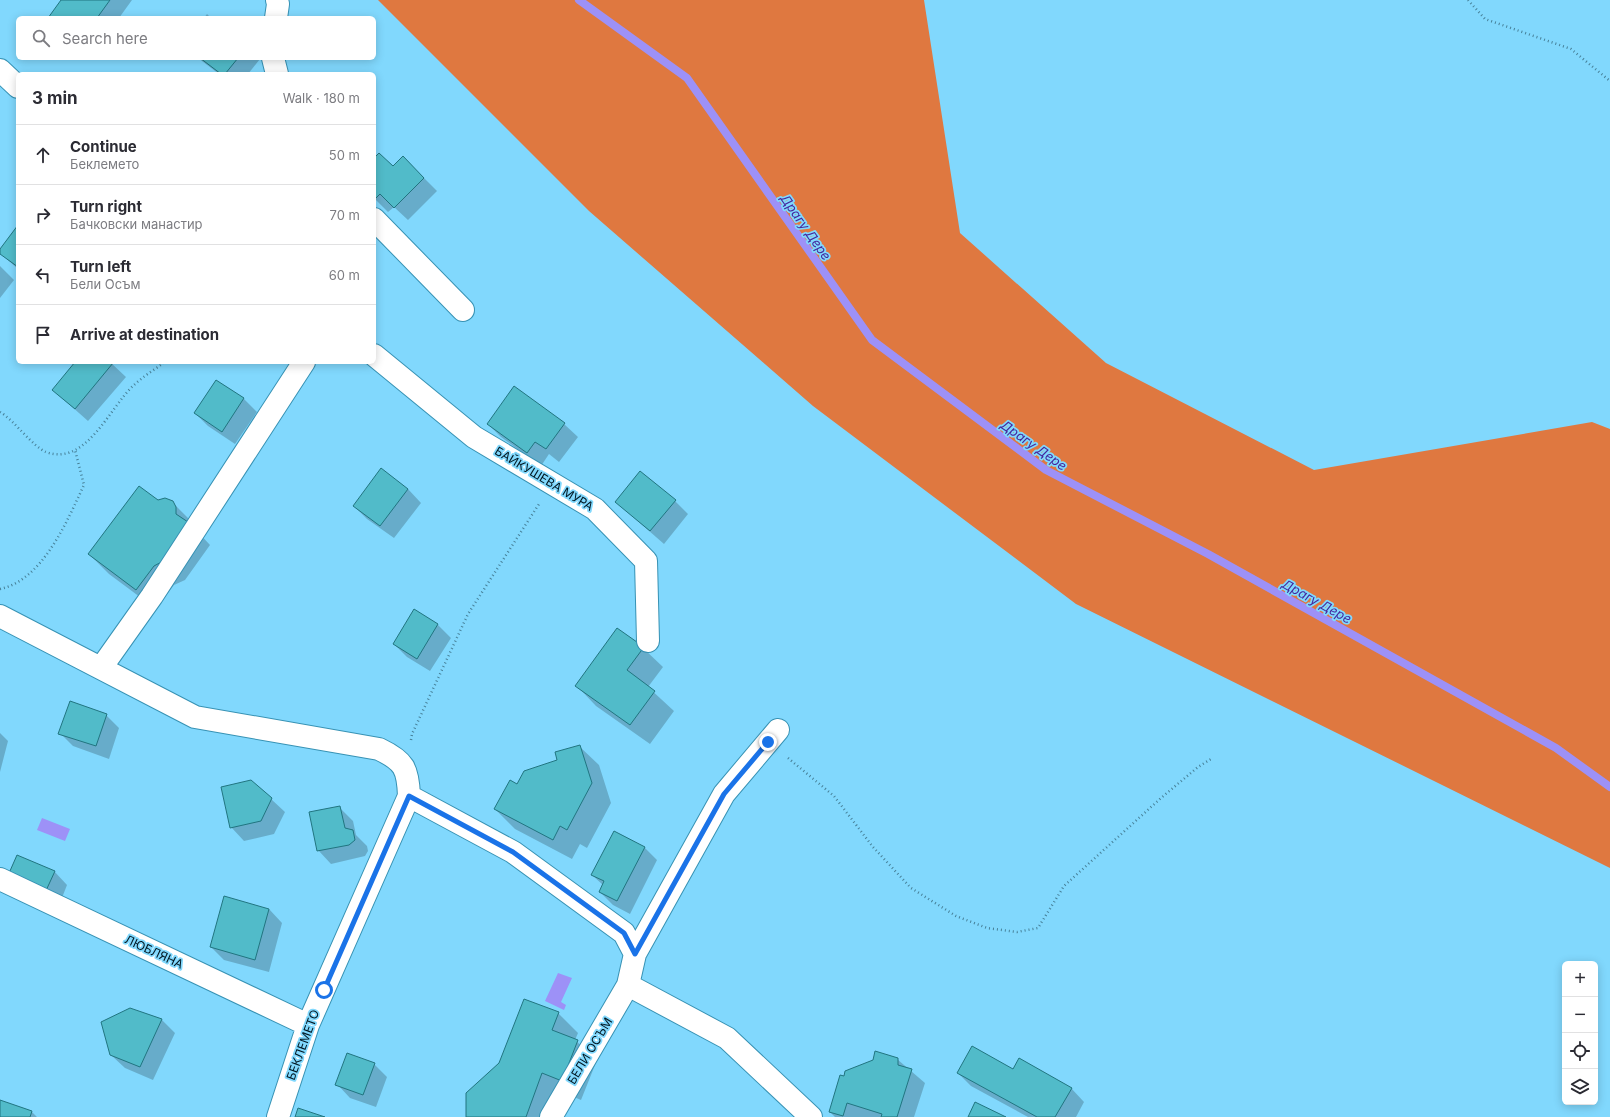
<!DOCTYPE html>
<meta charset="utf-8">
<style>
:root{--surface:#fff;--page:#f2f2f3;--text:#2b2b33;--muted:#7c7c81;--line:#e1e1e2}
body{margin:0;font-family:Inter,sans-serif;background:var(--page);color:var(--text)}
.controls{position:absolute;right:12px;bottom:12px;display:grid;overflow:hidden;border-radius:6px;box-shadow:0 2px 10px #0003}
.controls button{width:36px;height:36px;display:grid;place-items:center;padding:0;border:0;border-bottom:1px solid var(--line);background:var(--surface);color:var(--text);font:20px sans-serif}
.stop{position:absolute;width:12px;height:12px;margin:-9px;border:3px solid #1a73e8;border-radius:50%;background:#fff}
.stop.end{background:#1a73e8;border-color:#fff;box-shadow:0 1px 4px #0008}
.list{margin:0;padding:0;list-style:none}
h2{display:flex;justify-content:space-between;align-items:center;height:52px;margin:0;padding:0 16px;font-size:17px}
h2 small{font-size:13px;font-weight:400;color:var(--muted)}
.list li{display:grid;grid-template-columns:26px 1fr auto;gap:12px;align-items:center;box-sizing:border-box;height:60px;padding:0 16px;border-top:1px solid var(--line)}
.list b{display:block;font-size:15px;white-space:nowrap}
.list p{margin:0;font-size:13px;white-space:nowrap;color:var(--muted)}
.list em{font-size:13px;font-style:normal;color:var(--muted)}
.icon{flex:none;width:22px;height:22px;fill:none;stroke:currentColor;stroke-width:2;stroke-linecap:round;stroke-linejoin:round}
.map{position:relative;flex:none;width:1610px;height:1117px;overflow:hidden}
.search{position:absolute;background:var(--surface);box-shadow:0 2px 10px #0003;left:16px;top:16px;width:360px;height:44px;display:flex;align-items:center;gap:10px;box-sizing:border-box;padding:0 14px;border-radius:6px;color:var(--muted);font-size:15px}
.panel{position:absolute;background:var(--surface);box-shadow:0 2px 10px #0003;left:16px;top:72px;width:360px;height:292px;border-radius:6px}
.map>svg:first-child{display:block}
.forest{fill:#df7840}
.water{fill:#9d91f7}
.shadow{fill:#0003}
.lines{fill:none;stroke-linecap:round;stroke-linejoin:round}
.stream{stroke:#9d91f7;stroke-width:8}
.building{fill:#51bbc9;stroke:#217580}
.minor-casing{stroke:#3792b4;stroke-width:24}
.path{stroke:#478199;stroke-width:2.5;stroke-dasharray:1 3;stroke-linecap:butt}
.minor{stroke:#fff;stroke-width:22}
.route{stroke:#1a73e8;stroke-width:5}
.labels{text-anchor:middle;stroke-width:3.5;stroke-linejoin:round;paint-order:stroke}
.street-label{font-size:12px;fill:#001620;stroke:#81d8fd}
.water-label{font-size:13px;font-style:italic;fill:#45279c;stroke:#81d8fd}
</style>
<div class="map">
<svg width="1610" height="1117" viewBox="0 0 1610 1117">
<rect width="100%" height="100%" fill="#81d8fd"/>
<path class="forest" d="M378,0h546l36,233 146,130 208,107 278,-48 18,7v439l-534,-264 -263,-198 -224,-195z"/>
<path class="water" d="M42,818l28,11 -5,12 -28,-11z
M558,973l14,5 -11,24 5,3 -2,5 -19,-9z"/>
<path class="shadow" d="M62,0h70l-13,18h-70z
M207,14l4,4h-7z
M198,58h62v1l-12,15h-29z
M403,157l34,34 -29,29 -14,-13 -6,5 -14,-14v-39l19,8z
M18,227v42l-18,-16z
M0,266l14,14 -14,18z
M76,362h34l16,15 -38,44 -35,-31z
M217,381l27,18 13,13 -22,32 -27,-18 -13,-13z
M514,388l50,36 14,13 -19,25 -10,-8 -8,12 -40,-29 -13,-13z
M408,489l13,14 -27,35 -27,-19 -13,-13z
M158,501l14,1 20,20 4,8 14,15 -25,35 -11,5 -18,24 -47,-35 -20,-20z
M675,501l13,13 -24,30 -48,-42z
M415,611l23,14 13,13 -21,33 -23,-14 -13,-13z
M643,648l20,19 -15,20 26,24 -24,33 -54,-38 -19,-20z
M106,715l13,13 -10,31 -36,-13 -13,-13z
M0,733l8,8 -8,31z
M579,746l20,19 12,38 -24,45 -7,-4 -8,15 -57,-30 -20,-20 22,-24 42,-24z
M271,799l14,13 -11,22 -30,7 -13,-14z
M340,808l13,13 3,14 11,11 1,5 -3,5 -34,8 -13,-14z
M644,847l13,13 -27,54 -17,-9 -13,-13 3,-7 -11,-10z
M54,871l13,14 -9,23 -38,-15z
M269,909l13,14 -13,49 -45,-12 -13,-13z
M130,1009l32,11 13,13 -22,47 -28,-12 -14,-13z
M558,1013l20,20 -3,7 22,20 -16,40 -19,-8 -9,25h-86z
M897,1059l28,24 -11,34h-79l-5,-5 14,-35z
M374,1064l13,13 -11,30 -26,-9 -13,-14z
M1013,1070l58,18 13,14 -8,15h-48l-57,-31 -13,-13z
M0,1101l32,11 5,5h-37z"/>
<g class="lines">
<path class="stream" d="M579,0l108,78 185,262 174,130 162,84 348,194 54,39"/>
</g>
<path class="building" d="M61,0h49l-13,18h-49z
M200,58h38l-13,16h-4z
M379,153l14,13 10,-10 21,22 -30,30 -14,-14 -6,6v-42z
M18,225v42l-18,-13v-5z
M75,362l38,1 -38,46 -23,-19z
M216,380l28,18 -22,34 -28,-19z
M514,386l51,37 -19,26 -11,-7 -8,11 -40,-29z
M381,468l27,21 -28,37 -27,-20z
M640,471l36,29 -26,31 -35,-29z
M139,486l19,14 7,-2 8,3 3,6v7l15,10 -26,36 -11,6 -18,24 -48,-36z
M414,609l24,15 -21,35 -24,-15z
M617,628l27,19 -17,23 28,21 -25,34 -55,-39z
M70,701l37,13 -11,32 -38,-12z
M580,745l12,38 -25,47 -7,-4 -7,14 -59,-31 16,-29 7,4 7,-13 33,-11 -2,-8z
M251,780l21,18 -11,23 -31,7 -9,-41z
M340,806l5,22 8,2 2,10 -6,5 -32,6 -8,-39z
M614,831l31,16 -28,54 -18,-9 5,-11 -13,-6z
M17,855l38,16 -11,24 -38,-15z
M224,896l45,13 -14,51 -45,-13z
M524,999l35,13 -7,18 26,10 -16,41 -20,-8 -16,44h-60v-24l33,-30z
M130,1008l32,11 -22,48 -30,-12 -9,-33z
M972,1046l41,23 6,-11 53,30 -17,29h-18l-80,-44z
M875,1051l23,7v7l14,4 -15,48h-16l1,-3 -35,-11 -4,13 -14,-4 11,-37 4,1 1,-5 28,-11z
M347,1053l28,10 -12,32 -28,-10z
M0,1100l32,11 -2,6h-30z
M975,1102l31,15h-38z
M298,1108l27,9h-30z"/>
<g class="lines">
<defs>
<path id="minor" d="M276,18l2,-14 -1,-4
M273,58l4,16
M0,70l18,17
M374,219l89,91
M374,355l100,82 121,72 51,52 2,80
M0,616l195,101 184,32c25,12 29,19 30,47l-101,229 -30,92
M101,668l51,-72 152,-234
M409,796l104,56 111,81 11,21 -7,31 99,53 84,79
M0,879l308,146
M635,954l89,-160 54,-64
M551,1117l77,-132"/>
</defs>
<use href="#minor" class="minor-casing"/>
<path class="path" d="M1468,0l17,19 86,30 39,32
M0,412c14,8 33,35 46,40 40,15 64,-45 87,-66 9,-9 21,-16 32,-24
M0,589c43,-9 67,-68 84,-104l-9,-35
M411,740l1,-6 56,-120 71,-110
M788,758l46,38 39,51 38,41 45,28 31,12 30,4 21,-4 26,-42 97,-88 37,-31 13,-8"/>
<use href="#minor" class="minor"/>
</g>
<g class="lines">
<path class="route" d="M324,990l85,-194 104,56 111,81 11,21 89,-160 44,-52"/>
</g>
<g class="labels">
<g class="street-label">
<text transform="translate(544 479) rotate(31)" y="4">БАЙКУШЕВА МУРА</text>
<text transform="translate(154 952) rotate(25)" y="4">ЛЮБЛЯНА</text>
<text transform="translate(303 1045) rotate(-70)" y="4">БЕКЛЕМЕТО</text>
<text transform="translate(590 1051) rotate(-59)" y="4">БЕЛИ ОСЪМ</text>
</g>
<g class="water-label">
<text transform="translate(806 227) rotate(55)" y="5">Драгу Дере</text>
<text transform="translate(1034 445) rotate(35)" y="5">Драгу Дере</text>
<text transform="translate(1317 601) rotate(29)" y="5">Драгу Дере</text>
</g>
</g>
</svg>
<div class="controls">
<button>+</button>
<button>−</button>
<button><svg class="icon" aria-label="locate" viewBox="0 0 24 24"><circle cx="12" cy="12" r="6"/><path d="M12 2v4M12 18v4M2 12h4M18 12h4"/></svg></button>
<button><svg class="icon" aria-label="layers" viewBox="0 0 24 24"><path d="M12 4l9 5-9 5-9-5zM3 14l9 5 9-5"/></svg></button>
</div>
<div class="stop" style="left:324px;top:990px"></div>
<div class="stop end" style="left:768px;top:742px"></div>
<div class="search"><svg class="icon" aria-label="search" viewBox="0 0 24 24"><circle cx="10" cy="10" r="6"/><path d="M15 15l6 6"/></svg>Search here</div>
<section class="panel">
<h2>3 min<small>Walk · 180 m</small></h2>
<ul class="list">
<li><svg class="icon" aria-label="ahead" viewBox="0 0 24 24"><path d="M12 20V5M6 11l6-6 6 6"/></svg><div><b>Continue</b><p>Беклемето</p></div><em>50 m</em></li>
<li><svg class="icon" aria-label="right" viewBox="0 0 24 24"><path d="M7 20v-9h11M14 6l5 5-5 5"/></svg><div><b>Turn right</b><p>Бачковски манастир</p></div><em>70 m</em></li>
<li><svg class="icon" aria-label="left" viewBox="0 0 24 24"><path d="M17 20v-9H6M10 6l-5 5 5 5"/></svg><div><b>Turn left</b><p>Бели Осъм</p></div><em>60 m</em></li>
<li><svg class="icon" aria-label="arrive" viewBox="0 0 24 24"><path d="M6 21V4h12l-3 4 3 4H6"/></svg><div><b>Arrive at destination</b></div></li>
</ul>
</section>
</div>
